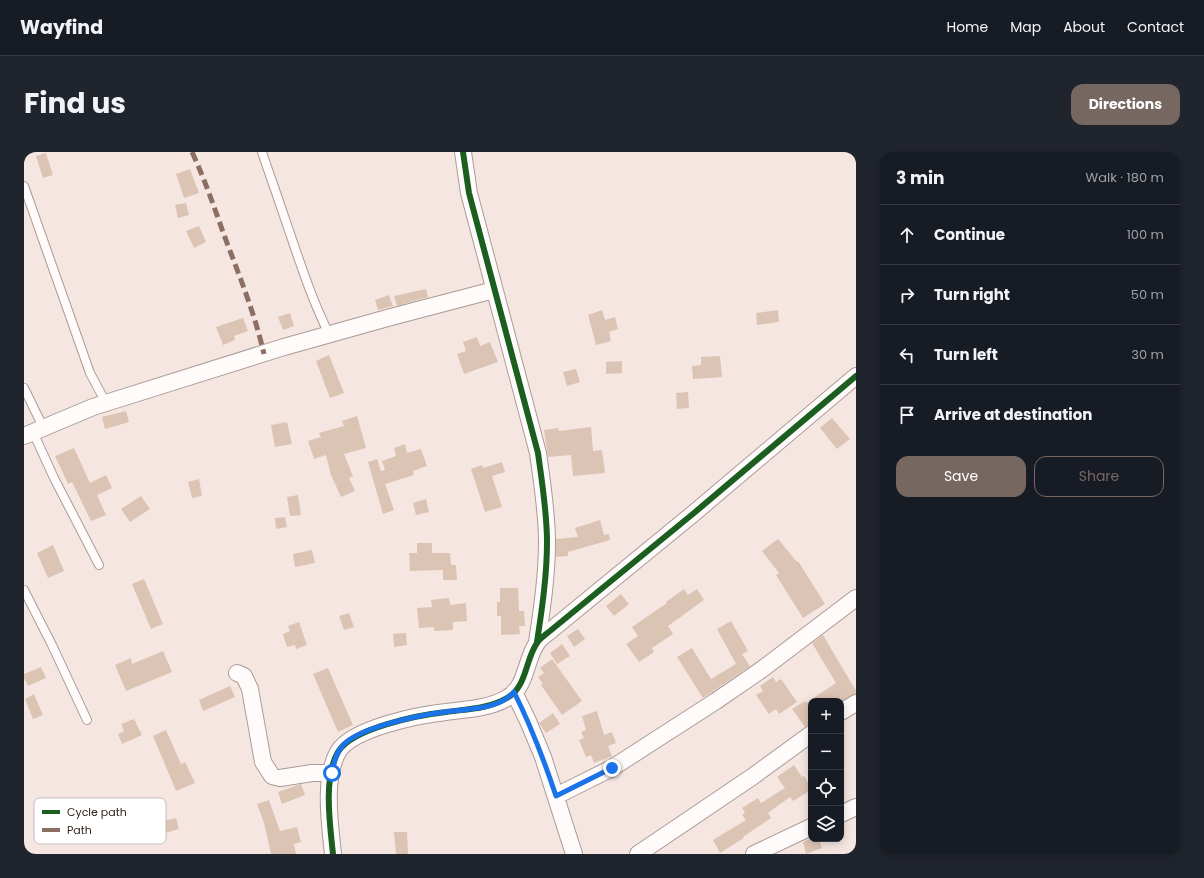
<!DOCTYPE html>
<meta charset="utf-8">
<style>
:root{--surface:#171b24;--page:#20242c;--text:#f1f3f6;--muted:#9ea1a6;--line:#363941;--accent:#776761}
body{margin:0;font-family:Poppins,sans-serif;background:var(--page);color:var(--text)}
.controls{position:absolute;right:12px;bottom:12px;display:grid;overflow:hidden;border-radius:8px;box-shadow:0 2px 10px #0003}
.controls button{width:36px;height:36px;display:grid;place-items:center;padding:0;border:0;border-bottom:1px solid var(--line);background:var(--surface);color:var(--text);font:20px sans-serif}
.stop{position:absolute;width:12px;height:12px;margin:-9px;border:3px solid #1a73e8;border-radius:50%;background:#fff}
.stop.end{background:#1a73e8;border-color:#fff;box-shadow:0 1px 4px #0008}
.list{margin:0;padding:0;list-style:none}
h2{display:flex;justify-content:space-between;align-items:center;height:52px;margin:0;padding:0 16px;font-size:17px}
h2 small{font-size:13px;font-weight:400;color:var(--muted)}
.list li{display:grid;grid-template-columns:26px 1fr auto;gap:12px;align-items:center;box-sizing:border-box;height:60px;padding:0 16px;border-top:1px solid var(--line)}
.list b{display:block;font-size:15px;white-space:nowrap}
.list em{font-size:13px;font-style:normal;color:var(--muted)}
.actions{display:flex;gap:8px;padding:12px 16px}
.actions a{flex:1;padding:9px 0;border:1px solid var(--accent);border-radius:12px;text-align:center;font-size:14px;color:var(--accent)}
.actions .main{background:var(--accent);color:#fff}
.icon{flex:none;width:22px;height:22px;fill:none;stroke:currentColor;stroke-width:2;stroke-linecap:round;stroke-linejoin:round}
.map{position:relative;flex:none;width:832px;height:702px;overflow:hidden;border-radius:12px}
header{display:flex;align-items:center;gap:24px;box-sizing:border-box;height:56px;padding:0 20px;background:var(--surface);border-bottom:1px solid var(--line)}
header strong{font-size:19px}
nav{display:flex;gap:22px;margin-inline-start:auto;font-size:14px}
.intro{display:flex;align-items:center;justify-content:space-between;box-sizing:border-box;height:96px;padding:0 24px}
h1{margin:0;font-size:28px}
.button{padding:10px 18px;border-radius:12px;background:var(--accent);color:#fff;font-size:14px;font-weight:700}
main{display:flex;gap:24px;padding:0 24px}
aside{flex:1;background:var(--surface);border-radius:12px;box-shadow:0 2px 10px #0003}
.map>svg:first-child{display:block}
.building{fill:#dcc4b5}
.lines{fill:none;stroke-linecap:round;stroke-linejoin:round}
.service-casing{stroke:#aa9b96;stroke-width:10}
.minor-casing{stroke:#aa9b96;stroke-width:18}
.service{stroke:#fefbfa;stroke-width:8}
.minor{stroke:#fefbfa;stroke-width:16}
.quiet{stroke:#8d6e63;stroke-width:5;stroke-dasharray:10 5;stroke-linecap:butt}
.cycleway-casing{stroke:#fff;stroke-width:8}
.cycleway{stroke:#1b5e20;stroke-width:6}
.route{stroke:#1a73e8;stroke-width:5}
.key{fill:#fff;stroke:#c2bdbb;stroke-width:1}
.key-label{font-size:11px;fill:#33221c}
</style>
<header>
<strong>Wayfind</strong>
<nav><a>Home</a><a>Map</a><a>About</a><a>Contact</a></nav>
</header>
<div class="intro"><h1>Find us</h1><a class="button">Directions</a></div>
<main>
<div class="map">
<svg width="832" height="702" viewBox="0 0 832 702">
<rect width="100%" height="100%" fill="#f6e6e1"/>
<path class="building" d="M22,1l7,22 -10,3 -7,-22z
M166,17l9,24 -15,5 -8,-24z
M162,51l3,12 -11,3 -3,-13z
M175,74l7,16 -12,6 -8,-17z
M402,137l2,8 -31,9 -3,-10z
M365,143l4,11 -15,4 -3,-10z
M578,158l3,10 10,-3 3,12 -9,3 2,9 -15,4 -8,-30z
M754,158l1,12 -22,3 -1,-12z
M266,161l4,13 -11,4 -5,-13z
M219,166l5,13 -14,5 1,4 -12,5 -7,-18z
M453,185l3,9 10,-4 8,20 -34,12 -7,-20 9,-3 -3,-9z
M305,203l15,38 -14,5 -14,-37z
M696,204l2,21 -29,2 -1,-13 9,-1v-8z
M598,209v12l-16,1v-12z
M552,217l4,13 -13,4 -4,-14z
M664,240l1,16 -12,1 -1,-16z
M102,259l3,11 -24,7 -3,-12z
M333,264l9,32 -22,6 9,22 -4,2 6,13 -14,6 -10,-22 -5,-20 -12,4 -6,-18 13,-4 -2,-4 25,-7 -2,-5z
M808,266l18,21 -13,10 -17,-21z
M263,270l5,22 -17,3 -4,-22z
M567,275l2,24 9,-1 3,23 -32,3 -2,-21 -23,2 -4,-27 14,-2 1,3z
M381,292l2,9 14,-4 6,17 -14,5 1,4 -29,9 9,26 -11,4 -15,-52 9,-3 4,12 4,-1 -3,-9 14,-5 -2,-8z
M50,296l16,35 16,-8 6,13 -15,7 9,20 -15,6 -19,-39 -4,2 -13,-28z
M478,310l3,10 -13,4 10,31 -17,5 -14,-43 11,-4 1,3z
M175,327l3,17 -10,2 -4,-16z
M274,343l3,20 -11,1 -3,-19z
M117,344l9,13 -20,13 -9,-13z
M402,347l3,13 -13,3 -3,-12z
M261,365l2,10 -11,2 -1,-11z
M576,368l4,15 5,-1 1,6 -42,12v4l-12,1v-18l22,-2 -3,-9z
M754,387l19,23 1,-1 27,43 -22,14 -27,-43 3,-2 -17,-22z
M393,391h15v10h18l1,12h5l1,15h-14v-10l-33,1 -1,-18h8z
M29,393l11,26 -16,7 -11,-25z
M288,398l3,13 -20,4 -2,-13z
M120,427l19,45 -12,5 -19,-45z
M476,436h18l1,23h5l1,15h-6l1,8 -19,1v-19h-4v-14h3z
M660,437l4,6 9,-6 7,11 -36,26 5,8 -21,14 2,4 -15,10 -13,-18 12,-8 -6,-9 35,-24 -1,-1z
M597,442l8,10 -15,12 -8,-10z
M425,446l1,7 16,-2 1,18 -14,1v8l-19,1v-4l-15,1 -2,-20 15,-1 -1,-7z
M325,461l5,14 -10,3 -5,-14z
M707,469l17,30 -6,3 8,12 -47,32 -26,-41 15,-9 19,31 25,-15 -19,-35z
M275,470l8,23 -11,4 -1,-4 -8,2 -4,-13 7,-3 -2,-5z
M554,477l7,10 -11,8 -7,-11z
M382,481l1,12 -13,2 -1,-13z
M799,483l33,56v3l-15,7h-30v24l-6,2 -13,-18 13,-8 1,2 30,-20 -24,-40z
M538,492l8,12 -13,8 -7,-11z
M139,499l9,21 -46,19 -11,-26 16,-7 1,6z
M528,507l30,42 -20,14 -21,-30 2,-1 -5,-7 6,-4 -4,-5z
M17,515l5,11 -18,8 -4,-8v-4z
M304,516l25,57 -15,7 -25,-58z
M749,525l3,5 5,-3 16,23 -18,12 -3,-5 -7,5 -13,-19 7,-4 -3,-5z
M206,534l5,11 -32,14 -4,-11z
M10,542l9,21 -10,4 -8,-20z
M573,559l7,24 8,-3 4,11 -8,3 4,10 -18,7 -3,-8 -5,2 -7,-17 5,-2 -3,-6 5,-2 -4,-14z
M529,561l7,11 -14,9 -7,-10z
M110,567l8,16 -20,9 -4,-10 6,-3 -3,-7z
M142,578l15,34 4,-2 10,21 -19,8 -23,-55z
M770,613l8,12 2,-1 5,8 -1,1 3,5 -18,11 -3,-4 -22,16 3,5 -28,19 1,1 -24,15 -7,-13 33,-20 -4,-5 3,-2 -3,-5 16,-10 3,5 24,-15 -8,-11z
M277,632l4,11 -23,9 -4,-12z
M245,648l11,31 17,-4 4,15 -7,2 2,10h-25l-7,-31 -7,-19z
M152,666l3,11 -17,5 -3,-12z
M370,680h13l1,22h-12z
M785,687h10l3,9 -16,6 -3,-12z"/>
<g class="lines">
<defs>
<path id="service" d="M238,0c7,21 15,43 22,64 14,40 26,80 45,118
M0,34l66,187 16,30
M0,236l19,39
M9,280l21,46 45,87
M0,438l28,55 35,75"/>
<path id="minor" d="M439,0l6,41 69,260c4,29 9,59 9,89 0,33 -5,67 -10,100
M0,284l69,-29 191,-60 107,-30 103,-27
M213,521l7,3 6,13 13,73 9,14 8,2 32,-5h20
M490,540l14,29 15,36 31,97
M817,560l15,-9
M532,644l56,-28 104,-67 45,-31 95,-72
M817,662l15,-7
M309,702c-3,-29 -10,-76 5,-102 14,-24 81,-37 108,-40 21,-3 42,-3 61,-14 20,-11 18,-38 30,-55 3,-5 8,-8 13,-12l144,-118 162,-137
M614,702l114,-77 59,-43
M730,702l57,-27"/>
</defs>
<use href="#service" class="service-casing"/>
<use href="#minor" class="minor-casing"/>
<use href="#service" class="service"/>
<use href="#minor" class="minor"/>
<path class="quiet" d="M168,0c14,30 24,61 35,91 14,37 28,72 37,111"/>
<defs>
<path id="cycleway" d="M439,0l6,41 69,260c4,29 9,59 9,89 0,33 -5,67 -10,100
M309,702c-3,-29 -10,-76 5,-102 14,-24 81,-37 108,-40 21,-3 42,-3 61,-14 20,-11 18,-38 30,-55 3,-5 8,-8 13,-12l144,-118 162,-137"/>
</defs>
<use href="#cycleway" class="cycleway-casing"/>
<use href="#cycleway" class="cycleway"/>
</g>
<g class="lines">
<path class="route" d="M308,621c2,-10 4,-20 11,-28 17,-18 77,-30 102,-33 24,-4 51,-1 69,-20 17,34 30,68 42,104l56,-28"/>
</g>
<rect x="10" y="646" width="132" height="46" rx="6" class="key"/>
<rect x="18" y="658" width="18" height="4" fill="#1b5e20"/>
<rect x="18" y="676" width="18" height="4" fill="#8d6e63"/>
<g class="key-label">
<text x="43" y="664">Cycle path</text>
<text x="43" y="682">Path</text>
</g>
</svg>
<div class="controls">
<button>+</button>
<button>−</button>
<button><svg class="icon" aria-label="locate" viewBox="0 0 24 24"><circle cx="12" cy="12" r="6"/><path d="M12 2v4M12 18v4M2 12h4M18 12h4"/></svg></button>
<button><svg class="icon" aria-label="layers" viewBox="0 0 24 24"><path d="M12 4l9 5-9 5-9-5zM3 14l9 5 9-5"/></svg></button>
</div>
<div class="stop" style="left:308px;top:621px"></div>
<div class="stop end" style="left:588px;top:616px"></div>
</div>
<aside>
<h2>3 min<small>Walk · 180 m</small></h2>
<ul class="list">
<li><svg class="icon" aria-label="ahead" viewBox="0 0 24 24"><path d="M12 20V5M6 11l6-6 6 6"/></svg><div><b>Continue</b></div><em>100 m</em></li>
<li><svg class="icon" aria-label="right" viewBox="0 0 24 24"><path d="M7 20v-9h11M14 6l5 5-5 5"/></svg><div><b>Turn right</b></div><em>50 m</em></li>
<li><svg class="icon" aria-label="left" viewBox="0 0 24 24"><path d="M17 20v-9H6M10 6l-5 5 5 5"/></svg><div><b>Turn left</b></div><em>30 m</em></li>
<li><svg class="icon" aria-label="arrive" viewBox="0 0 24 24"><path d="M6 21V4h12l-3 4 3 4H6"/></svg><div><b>Arrive at destination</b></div></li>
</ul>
<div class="actions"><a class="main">Save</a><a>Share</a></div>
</aside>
</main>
